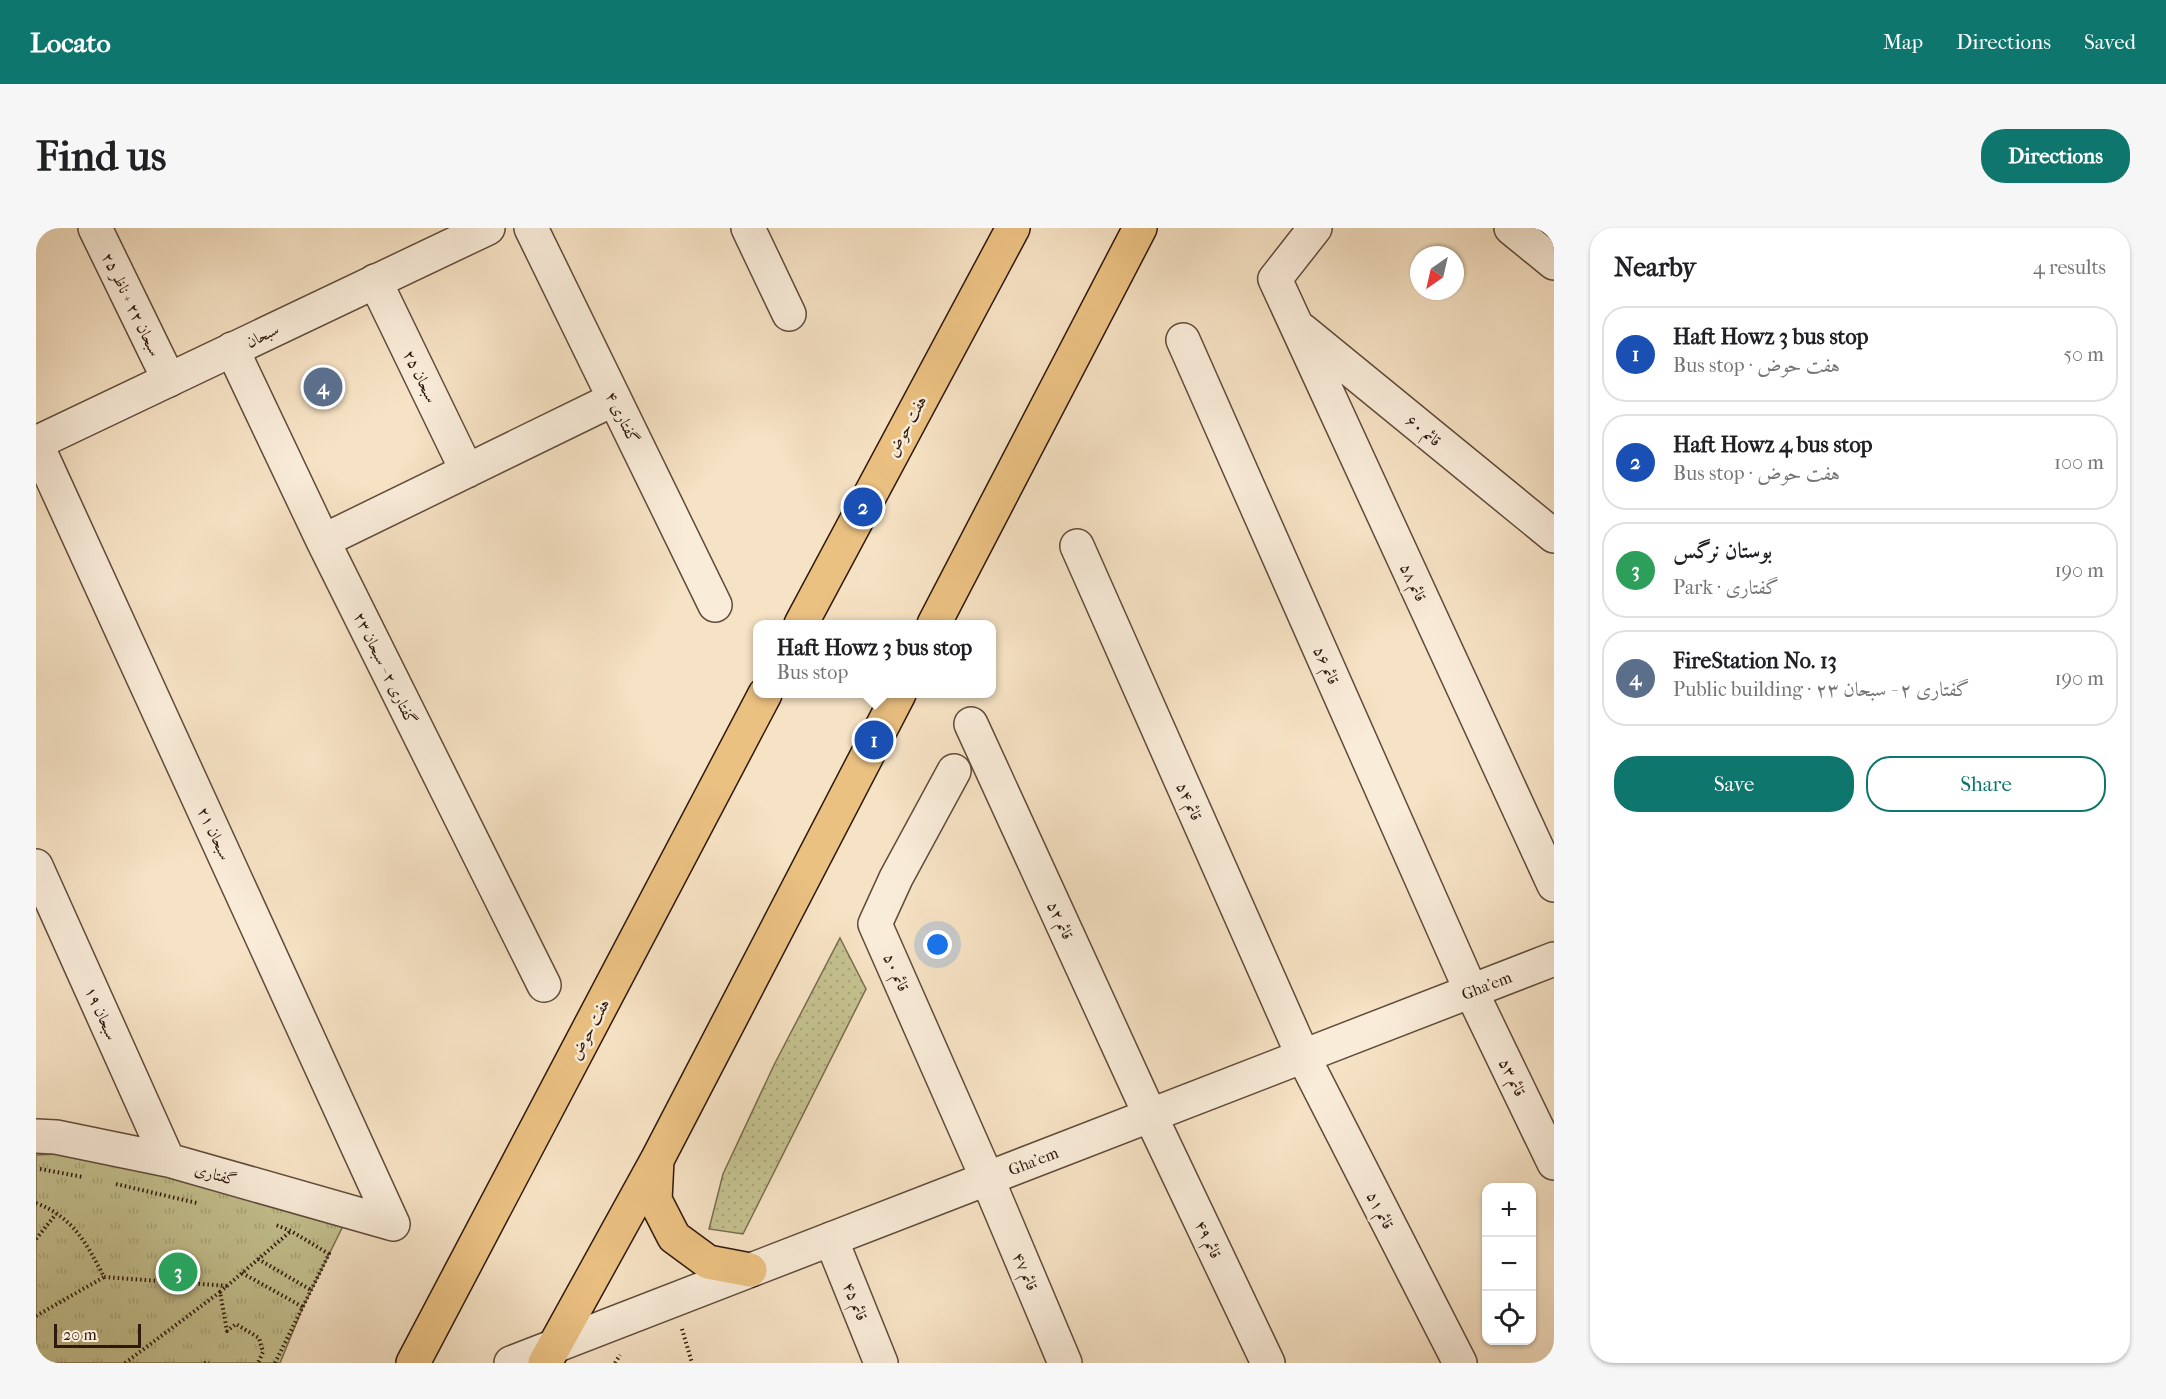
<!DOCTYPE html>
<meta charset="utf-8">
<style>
:root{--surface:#fff;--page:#f6f6f6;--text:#202124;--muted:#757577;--line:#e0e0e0;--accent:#0f766e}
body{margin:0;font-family:"IM FELL French Canon",Amiri,serif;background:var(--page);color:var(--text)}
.controls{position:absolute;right:18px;bottom:18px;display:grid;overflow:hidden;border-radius:12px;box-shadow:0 2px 4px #0004}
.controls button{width:54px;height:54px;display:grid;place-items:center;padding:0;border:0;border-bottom:2px solid var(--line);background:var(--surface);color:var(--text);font:30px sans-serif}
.compass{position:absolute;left:1374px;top:18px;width:54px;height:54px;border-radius:50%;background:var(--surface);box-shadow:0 2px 4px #0004;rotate:214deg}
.scale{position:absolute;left:18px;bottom:15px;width:87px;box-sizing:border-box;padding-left:6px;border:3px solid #2e190d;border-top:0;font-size:16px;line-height:21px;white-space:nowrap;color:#2e190d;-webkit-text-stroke:4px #f9ecd9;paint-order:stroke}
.you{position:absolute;left:902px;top:717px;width:21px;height:21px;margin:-15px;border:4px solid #fff;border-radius:50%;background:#1a73e8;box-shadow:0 0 0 9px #1a73e833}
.badge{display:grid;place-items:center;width:39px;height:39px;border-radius:50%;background:var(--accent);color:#fff;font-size:20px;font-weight:700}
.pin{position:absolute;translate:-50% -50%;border:3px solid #fff;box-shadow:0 2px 6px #0006}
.popup{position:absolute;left:717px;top:392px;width:243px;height:78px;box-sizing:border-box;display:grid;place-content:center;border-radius:12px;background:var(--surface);filter:drop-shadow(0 2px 4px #0005);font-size:20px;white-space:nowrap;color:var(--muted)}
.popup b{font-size:22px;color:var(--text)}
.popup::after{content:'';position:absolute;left:50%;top:100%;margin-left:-12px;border:12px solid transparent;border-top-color:var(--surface)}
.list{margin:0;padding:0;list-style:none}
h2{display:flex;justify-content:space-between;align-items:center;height:78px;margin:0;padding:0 24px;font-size:26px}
h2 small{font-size:20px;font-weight:400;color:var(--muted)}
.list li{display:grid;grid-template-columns:39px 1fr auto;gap:18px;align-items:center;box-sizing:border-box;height:96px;margin:0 12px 12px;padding:0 12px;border:2px solid var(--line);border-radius:24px}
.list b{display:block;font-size:22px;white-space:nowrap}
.list p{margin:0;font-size:20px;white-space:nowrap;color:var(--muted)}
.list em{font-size:20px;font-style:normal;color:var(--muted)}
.actions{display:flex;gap:12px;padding:18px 24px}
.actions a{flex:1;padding:14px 0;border:2px solid var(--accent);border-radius:24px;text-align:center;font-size:21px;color:var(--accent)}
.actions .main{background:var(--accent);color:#fff}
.icon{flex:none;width:33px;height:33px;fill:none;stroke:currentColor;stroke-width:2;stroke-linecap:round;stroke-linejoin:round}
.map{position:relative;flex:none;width:1518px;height:1135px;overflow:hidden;border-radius:24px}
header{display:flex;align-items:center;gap:36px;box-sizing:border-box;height:84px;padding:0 30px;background:var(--accent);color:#fff}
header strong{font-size:28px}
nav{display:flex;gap:33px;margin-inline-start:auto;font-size:21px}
.intro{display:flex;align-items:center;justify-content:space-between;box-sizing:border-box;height:144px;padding:0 36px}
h1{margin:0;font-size:42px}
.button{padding:15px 27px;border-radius:24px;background:var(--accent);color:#fff;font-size:21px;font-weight:700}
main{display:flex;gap:36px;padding:0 36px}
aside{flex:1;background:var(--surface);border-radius:24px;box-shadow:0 2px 4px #0004}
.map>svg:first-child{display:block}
.grass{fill:url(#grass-dots);stroke:#796d4e;stroke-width:1.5}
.park{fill:url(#park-tufts);stroke:#796d4e;stroke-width:1.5}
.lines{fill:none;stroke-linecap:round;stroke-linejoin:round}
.minor-casing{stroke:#604b3b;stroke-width:36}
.tertiary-casing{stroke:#604b3b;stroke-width:36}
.trunk-casing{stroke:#2e190d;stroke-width:36}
.path{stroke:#2e190d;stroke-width:4;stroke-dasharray:1.5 3;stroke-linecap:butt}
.minor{stroke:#f9ecd9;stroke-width:33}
.tertiary{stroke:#f9ecd9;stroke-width:33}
.trunk{stroke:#ebc182;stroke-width:33}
.labels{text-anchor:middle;stroke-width:5;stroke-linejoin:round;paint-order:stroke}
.street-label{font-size:16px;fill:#2e190d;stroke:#f9ecd9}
</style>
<header>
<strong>Locato</strong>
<nav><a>Map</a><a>Directions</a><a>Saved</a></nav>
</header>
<div class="intro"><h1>Find us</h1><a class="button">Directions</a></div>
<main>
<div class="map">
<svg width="1518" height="1135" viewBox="0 0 1518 1135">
<defs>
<pattern id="grass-dots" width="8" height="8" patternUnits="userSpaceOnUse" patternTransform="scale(1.5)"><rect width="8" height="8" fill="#c4c18f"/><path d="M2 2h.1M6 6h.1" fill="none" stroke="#a9a57a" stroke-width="1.8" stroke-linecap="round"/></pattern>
<pattern id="park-tufts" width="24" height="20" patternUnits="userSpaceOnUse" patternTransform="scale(1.5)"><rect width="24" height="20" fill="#c4c18f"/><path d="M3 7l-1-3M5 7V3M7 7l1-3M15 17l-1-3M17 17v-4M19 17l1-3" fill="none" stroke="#a9a57a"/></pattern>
</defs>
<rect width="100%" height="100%" fill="#f6e2c4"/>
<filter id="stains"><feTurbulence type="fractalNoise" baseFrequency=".00333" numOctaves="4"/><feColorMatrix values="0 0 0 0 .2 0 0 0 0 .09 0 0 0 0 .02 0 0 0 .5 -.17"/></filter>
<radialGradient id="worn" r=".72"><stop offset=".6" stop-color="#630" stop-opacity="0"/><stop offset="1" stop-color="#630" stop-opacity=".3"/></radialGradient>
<path class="grass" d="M804,710l26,51 -123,245 -34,-5 14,-55 51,-109z"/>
<path class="park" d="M43,925l265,71 -41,83 -23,56h-244v-208z"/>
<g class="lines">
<defs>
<path id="minor" d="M59,0l74,152
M495,0l184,377
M712,0l41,86
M1279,0l-40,51 279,606
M1475,0l43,35
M339,53l92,190
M1266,102l252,206
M1147,112l288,651 83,172
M196,121l91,192 221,444
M0,215l357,781
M287,313l291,-142
M1041,318l226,510 157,307
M935,496l179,391 118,248
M918,543l-58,107 -21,46 112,254 78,185
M0,638l132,294
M0,908l20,1 112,23 225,64
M795,1011l50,124"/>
<g id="tertiary">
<path d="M0,215l452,-215"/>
<path id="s1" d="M475,1135l1043,-404"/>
</g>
<path id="trunk" d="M765,396l212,-396
M898,396l206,-396
M621,932l-2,40 19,37 34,25 42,8
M377,1135l352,-669
M509,1135l112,-203 242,-466"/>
</defs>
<use href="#minor" class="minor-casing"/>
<use href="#tertiary" class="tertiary-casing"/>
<use href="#trunk" class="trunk-casing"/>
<path class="path" d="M4,941l43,8
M80,956l81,19
M0,975c37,14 51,41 68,74l124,9
M0,1011l20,-25
M222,1031l53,31
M206,1045l61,34
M184,1064l71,-61
M0,1088l68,-39
M646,1101l10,34
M89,1135l95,-71 7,39 9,-7 23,14 4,14 -5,11
M168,1135h5
M239,1135l54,-109 -38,-23 -15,-6
M579,1135l5,-8"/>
<use href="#minor" class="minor"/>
<use href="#tertiary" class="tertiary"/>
<use href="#trunk" class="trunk"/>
</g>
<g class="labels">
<g class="street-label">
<text transform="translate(96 76) rotate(64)" y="6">سبحان ۲۲ + ناظر ۲۵</text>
<text transform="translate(226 107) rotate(-26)" y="6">سبحان</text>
<text transform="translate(385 148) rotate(64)" y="6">سبحان ۲۵</text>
<text transform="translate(587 189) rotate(64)" y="6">گفتاری ۴</text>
<text transform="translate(870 198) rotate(-62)" y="6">هفت حوض</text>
<text transform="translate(1388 202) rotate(39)" y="6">قائم ۶۰</text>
<text transform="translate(1378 354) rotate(65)" y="6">قائم ۵۸</text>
<text transform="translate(1291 437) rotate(66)" y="6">قائم ۵۶</text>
<text transform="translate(350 440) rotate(64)" y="6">گفتاری ۲ - سبحان ۲۳</text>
<text transform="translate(1154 573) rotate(66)" y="6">قائم ۵۴</text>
<text transform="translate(179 605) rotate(65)" y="6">سبحان ۲۱</text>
<text transform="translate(1025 692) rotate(65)" y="6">قائم ۵۲</text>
<text transform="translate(861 744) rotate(66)" y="6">قائم ۵۰</text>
<text dy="6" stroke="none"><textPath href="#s1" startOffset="1046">Gha'em</textPath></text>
<text transform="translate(66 785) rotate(66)" y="6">سبحان ۱۹</text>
<text transform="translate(553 801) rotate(-62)" y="6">هفت حوض</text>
<text transform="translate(1477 849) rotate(64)" y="6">قائم ۵۳</text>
<text dy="6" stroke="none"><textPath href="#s1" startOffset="560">Gha'em</textPath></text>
<text transform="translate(180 946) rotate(16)" y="6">گفتاری</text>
<text transform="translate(1345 982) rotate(63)" y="6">قائم ۵۱</text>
<text transform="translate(1173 1011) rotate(65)" y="6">قائم ۴۹</text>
<text transform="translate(990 1043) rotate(67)" y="6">قائم ۴۷</text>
<text transform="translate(820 1073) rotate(68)" y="6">قائم ۴۵</text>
</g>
</g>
<rect width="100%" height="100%" filter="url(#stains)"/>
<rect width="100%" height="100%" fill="url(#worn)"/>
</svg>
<div class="controls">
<button>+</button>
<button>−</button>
<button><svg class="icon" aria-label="locate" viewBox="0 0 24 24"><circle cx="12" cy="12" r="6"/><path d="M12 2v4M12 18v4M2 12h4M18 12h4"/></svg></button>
</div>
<svg class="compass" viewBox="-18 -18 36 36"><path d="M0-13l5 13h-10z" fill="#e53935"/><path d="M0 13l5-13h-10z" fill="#757577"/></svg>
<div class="scale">20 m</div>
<div class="you"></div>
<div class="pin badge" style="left:838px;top:512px;background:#1a4fb4">1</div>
<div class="popup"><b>Haft Howz 3 bus stop</b>Bus stop</div>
<div class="pin badge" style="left:827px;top:279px;background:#1a4fb4">2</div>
<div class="pin badge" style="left:142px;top:1044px;background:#2e9e5b">3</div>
<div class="pin badge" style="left:287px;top:159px;background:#5c6f8a">4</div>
</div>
<aside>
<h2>Nearby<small>4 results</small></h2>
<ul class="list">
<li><span class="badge" style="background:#1a4fb4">1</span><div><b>Haft Howz 3 bus stop</b><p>Bus stop · هفت حوض</p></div><em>50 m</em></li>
<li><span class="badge" style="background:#1a4fb4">2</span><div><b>Haft Howz 4 bus stop</b><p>Bus stop · هفت حوض</p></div><em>100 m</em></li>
<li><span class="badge" style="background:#2e9e5b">3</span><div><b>بوستان نرگس</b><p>Park · گفتاری</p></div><em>190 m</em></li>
<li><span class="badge" style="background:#5c6f8a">4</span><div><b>FireStation No. 13</b><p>Public building · گفتاری ۲ - سبحان ۲۳</p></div><em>190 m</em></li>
</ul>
<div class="actions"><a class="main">Save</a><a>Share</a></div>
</aside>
</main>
